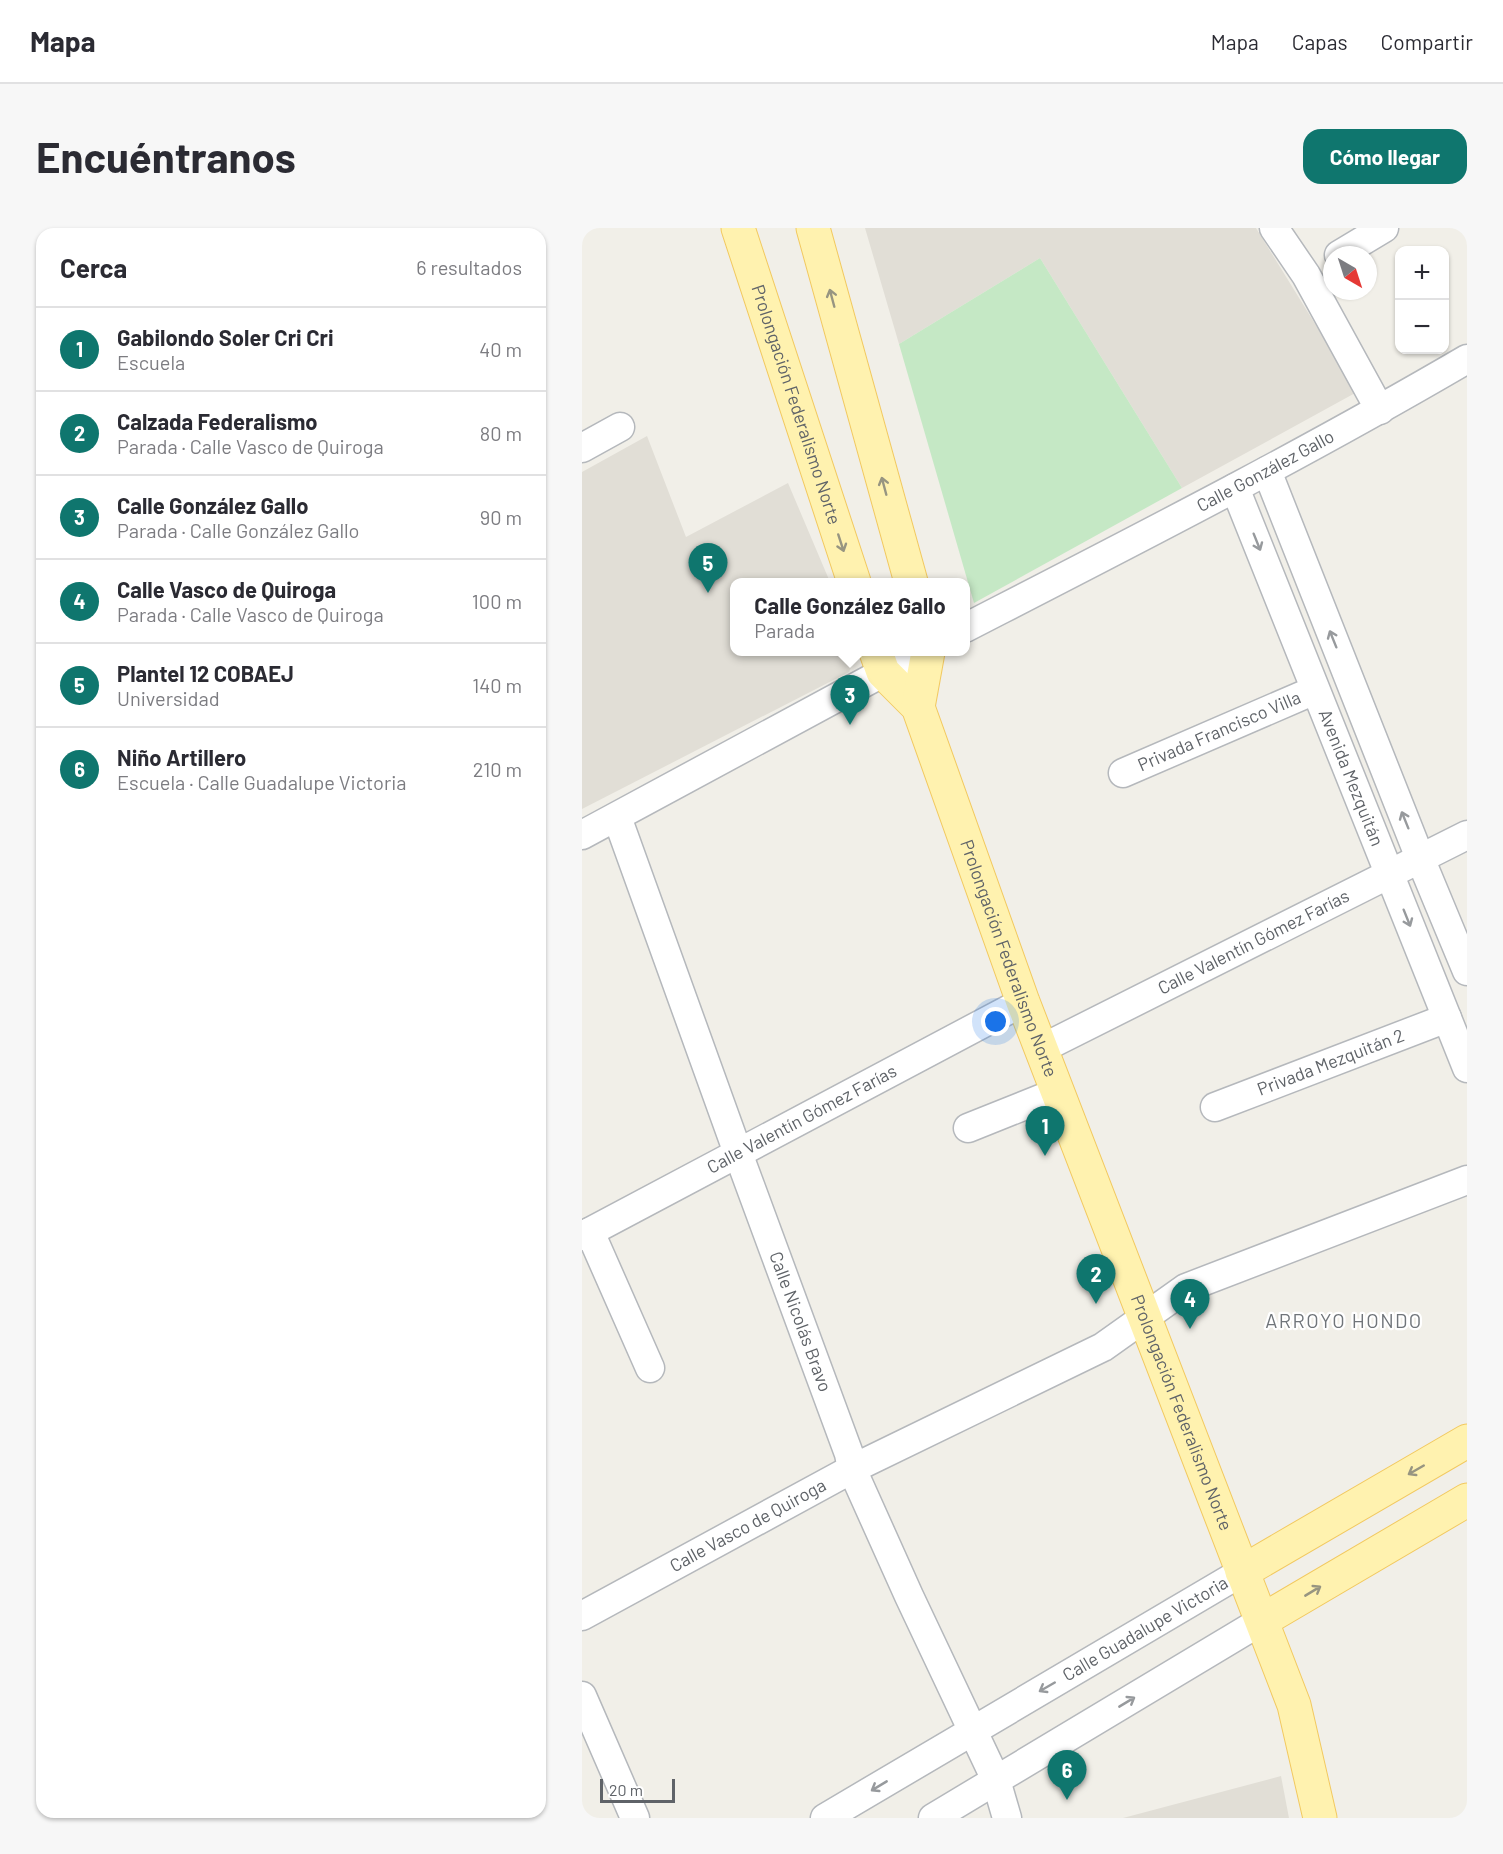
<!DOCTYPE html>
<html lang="es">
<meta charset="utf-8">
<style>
:root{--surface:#fff;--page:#f7f7f7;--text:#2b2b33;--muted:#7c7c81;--line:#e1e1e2;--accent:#0f766e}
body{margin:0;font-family:Barlow,sans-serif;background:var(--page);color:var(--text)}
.controls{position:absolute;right:18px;top:18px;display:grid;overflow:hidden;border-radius:12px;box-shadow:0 2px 4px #0004}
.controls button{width:54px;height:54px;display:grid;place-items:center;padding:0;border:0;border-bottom:2px solid var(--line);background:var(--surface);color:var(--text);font:30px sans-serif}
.compass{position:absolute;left:741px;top:18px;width:54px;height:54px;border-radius:50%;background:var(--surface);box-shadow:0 2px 4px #0004;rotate:141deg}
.scale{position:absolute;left:18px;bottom:15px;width:75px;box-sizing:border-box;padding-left:6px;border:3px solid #5f6368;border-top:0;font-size:16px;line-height:21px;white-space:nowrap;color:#5f6368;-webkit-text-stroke:4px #fff;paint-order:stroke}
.you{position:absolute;left:414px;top:794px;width:21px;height:21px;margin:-15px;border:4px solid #fff;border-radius:50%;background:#1a73e8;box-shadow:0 0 0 9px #1a73e833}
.badge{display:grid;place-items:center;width:39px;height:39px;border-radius:50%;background:var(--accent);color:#fff;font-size:20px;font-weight:700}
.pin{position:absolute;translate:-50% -50px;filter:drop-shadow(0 2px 3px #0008)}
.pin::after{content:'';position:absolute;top:32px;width:21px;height:18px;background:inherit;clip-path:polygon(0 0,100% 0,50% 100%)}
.popup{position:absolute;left:148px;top:350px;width:240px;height:78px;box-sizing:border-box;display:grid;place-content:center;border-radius:12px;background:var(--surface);filter:drop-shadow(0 2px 4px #0005);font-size:20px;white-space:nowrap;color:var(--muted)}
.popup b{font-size:22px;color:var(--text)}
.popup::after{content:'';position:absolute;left:50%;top:100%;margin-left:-12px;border:12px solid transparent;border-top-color:var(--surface)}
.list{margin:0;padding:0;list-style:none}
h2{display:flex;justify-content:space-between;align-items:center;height:78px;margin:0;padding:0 24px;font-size:26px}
h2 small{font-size:20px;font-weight:400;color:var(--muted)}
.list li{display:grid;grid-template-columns:39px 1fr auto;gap:18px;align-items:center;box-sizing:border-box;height:84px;padding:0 24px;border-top:2px solid var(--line)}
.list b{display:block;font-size:22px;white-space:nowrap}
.list p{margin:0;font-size:20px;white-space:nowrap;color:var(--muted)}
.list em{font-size:20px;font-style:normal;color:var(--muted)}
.map{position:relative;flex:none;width:885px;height:1590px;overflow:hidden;border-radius:18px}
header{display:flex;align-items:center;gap:36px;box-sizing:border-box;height:84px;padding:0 30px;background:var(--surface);border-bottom:2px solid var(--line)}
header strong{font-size:28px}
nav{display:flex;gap:33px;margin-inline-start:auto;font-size:21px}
.intro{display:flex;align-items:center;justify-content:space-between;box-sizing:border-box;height:144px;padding:0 36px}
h1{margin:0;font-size:42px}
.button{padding:15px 27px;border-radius:18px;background:var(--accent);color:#fff;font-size:21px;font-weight:700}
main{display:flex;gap:36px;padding:0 36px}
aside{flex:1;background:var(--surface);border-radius:18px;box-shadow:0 2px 4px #0004}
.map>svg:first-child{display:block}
.education{fill:#e1ded6}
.green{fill:#c5e8c5}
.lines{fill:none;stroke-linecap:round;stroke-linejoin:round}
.minor-casing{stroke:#b5b8bc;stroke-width:31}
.major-casing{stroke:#f2c960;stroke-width:35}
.minor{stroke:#fff;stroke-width:28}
.major{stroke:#fff2af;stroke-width:33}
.oneway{stroke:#979581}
.oneway2{stroke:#979a9d}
.labels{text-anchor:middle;stroke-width:4.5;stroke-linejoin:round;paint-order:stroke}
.street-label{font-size:18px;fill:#5f6368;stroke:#fff}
.neighbourhood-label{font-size:20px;letter-spacing:1.5px;fill:#70757a;stroke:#fff}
</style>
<header>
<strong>Mapa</strong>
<nav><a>Mapa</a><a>Capas</a><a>Compartir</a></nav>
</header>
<div class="intro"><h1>Encuéntranos</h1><a class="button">Cómo llegar</a></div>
<main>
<aside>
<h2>Cerca<small>6 resultados</small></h2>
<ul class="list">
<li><span class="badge">1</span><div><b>Gabilondo Soler Cri Cri</b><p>Escuela</p></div><em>40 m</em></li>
<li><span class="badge">2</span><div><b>Calzada Federalismo</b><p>Parada · Calle Vasco de Quiroga</p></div><em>80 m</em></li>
<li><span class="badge">3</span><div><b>Calle González Gallo</b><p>Parada · Calle González Gallo</p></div><em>90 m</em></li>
<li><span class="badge">4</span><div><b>Calle Vasco de Quiroga</b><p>Parada · Calle Vasco de Quiroga</p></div><em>100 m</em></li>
<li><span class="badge">5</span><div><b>Plantel 12 COBAEJ</b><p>Universidad</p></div><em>140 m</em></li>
<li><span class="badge">6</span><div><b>Niño Artillero</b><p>Escuela · Calle Guadalupe Victoria</p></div><em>210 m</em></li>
</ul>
</aside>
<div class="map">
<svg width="885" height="1590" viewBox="0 0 885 1590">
<rect width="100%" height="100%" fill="#f1efe8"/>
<path class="education" d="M283,0h391l101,164 -175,96 -142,-230 -141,86z
M65,208l39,101 102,-54 42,99h-96v70h124l-9,20 -267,137v-337z
M699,1548l8,42h-166z"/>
<path class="green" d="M458,30l142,230 -208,115 -75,-259z"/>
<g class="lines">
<defs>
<g id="minor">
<path d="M692,0l32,47 74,135"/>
<path d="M757,27l45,-27"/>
<path d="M0,220l38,-21"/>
<path d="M685,243l153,387 47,113"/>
<path id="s1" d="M653,260l232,580"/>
<path id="s2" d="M383,400c169,-87 338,-173 502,-269"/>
<path id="s3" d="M541,545l192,-83"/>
<path id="s4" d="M35,589l121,336 111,301 3,15 57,127 87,184 11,38"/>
<path d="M0,607l339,-183"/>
<path id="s5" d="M459,821l426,-214"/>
<path id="s6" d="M633,879l232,-89"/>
<path d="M386,900l90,-36"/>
<path d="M8,1004l60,136"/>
<path id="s7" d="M0,1008l441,-234"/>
<path id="s8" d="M0,1388l270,-147 251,-122 83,-59 281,-108"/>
<path d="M0,1468l53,122"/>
<path id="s9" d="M243,1590l417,-246"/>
<path d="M351,1590l330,-198"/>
</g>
<g id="major">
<path id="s10" d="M156,0l116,354"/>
<path d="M231,0l98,354"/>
<path id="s11" d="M294,424l7,20 35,35 105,295 271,703 26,113"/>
<path d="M336,479l10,-55"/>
<path d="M660,1344l225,-131"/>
<path d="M681,1392l204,-120"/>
</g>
</defs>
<use href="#minor" class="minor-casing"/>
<use href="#major" class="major-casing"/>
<use href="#minor" class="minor"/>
<use href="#major" class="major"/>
</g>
<defs><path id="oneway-shaft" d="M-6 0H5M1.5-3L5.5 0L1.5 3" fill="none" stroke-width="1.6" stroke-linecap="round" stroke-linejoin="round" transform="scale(1.5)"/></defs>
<g class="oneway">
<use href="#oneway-shaft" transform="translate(250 70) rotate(-105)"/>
<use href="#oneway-shaft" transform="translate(302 258) rotate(-105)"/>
<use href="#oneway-shaft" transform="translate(259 315) rotate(72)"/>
<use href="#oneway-shaft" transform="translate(834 1242) rotate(150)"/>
<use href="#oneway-shaft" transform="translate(731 1363) rotate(-31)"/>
</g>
<g class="oneway2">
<use href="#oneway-shaft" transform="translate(675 314) rotate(68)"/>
<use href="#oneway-shaft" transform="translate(751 411) rotate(-112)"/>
<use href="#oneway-shaft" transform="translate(823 592) rotate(-112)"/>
<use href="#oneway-shaft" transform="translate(825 690) rotate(68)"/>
<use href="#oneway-shaft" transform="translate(465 1459) rotate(150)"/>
<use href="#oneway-shaft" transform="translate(545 1474) rotate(-31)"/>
<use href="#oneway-shaft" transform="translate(297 1558) rotate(149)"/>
</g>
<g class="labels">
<g class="street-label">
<text dy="6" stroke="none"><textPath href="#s10" startOffset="186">Prolongación Federalismo Norte</textPath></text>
<text dy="6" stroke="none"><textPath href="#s2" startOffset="339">Calle González Gallo</textPath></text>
<text dy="6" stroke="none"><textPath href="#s3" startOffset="105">Privada Francisco Villa</textPath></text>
<text dy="6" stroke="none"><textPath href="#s1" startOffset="312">Avenida Mezquitán</textPath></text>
<text dy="6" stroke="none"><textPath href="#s5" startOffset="238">Calle Valentín Gómez Farías</textPath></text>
<text dy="6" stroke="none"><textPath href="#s11" startOffset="338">Prolongación Federalismo Norte</textPath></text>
<text dy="6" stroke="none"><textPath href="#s6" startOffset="124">Privada Mezquitán 2</textPath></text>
<text dy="6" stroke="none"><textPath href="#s7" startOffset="249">Calle Valentín Gómez Farías</textPath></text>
<text dy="6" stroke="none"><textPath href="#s4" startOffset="537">Calle Nicolás Bravo</textPath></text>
<text dy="6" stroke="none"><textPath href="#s11" startOffset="824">Prolongación Federalismo Norte</textPath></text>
<text dy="6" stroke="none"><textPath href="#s8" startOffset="189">Calle Vasco de Quiroga</textPath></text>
<text dy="6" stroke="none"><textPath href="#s9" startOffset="372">Calle Guadalupe Victoria</textPath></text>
</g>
<g class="neighbourhood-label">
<text x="762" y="1100">ARROYO HONDO</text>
</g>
</g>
</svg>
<div class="controls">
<button>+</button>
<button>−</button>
</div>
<svg class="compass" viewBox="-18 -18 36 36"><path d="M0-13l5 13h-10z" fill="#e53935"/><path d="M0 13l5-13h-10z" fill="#7c7c81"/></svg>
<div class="scale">20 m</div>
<div class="you"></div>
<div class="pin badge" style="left:463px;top:928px">1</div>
<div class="pin badge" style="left:514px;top:1076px">2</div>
<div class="pin badge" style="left:268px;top:497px">3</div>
<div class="popup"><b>Calle González Gallo</b>Parada</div>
<div class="pin badge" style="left:608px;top:1101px">4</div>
<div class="pin badge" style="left:126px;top:365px">5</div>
<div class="pin badge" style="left:485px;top:1572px">6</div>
</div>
</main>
